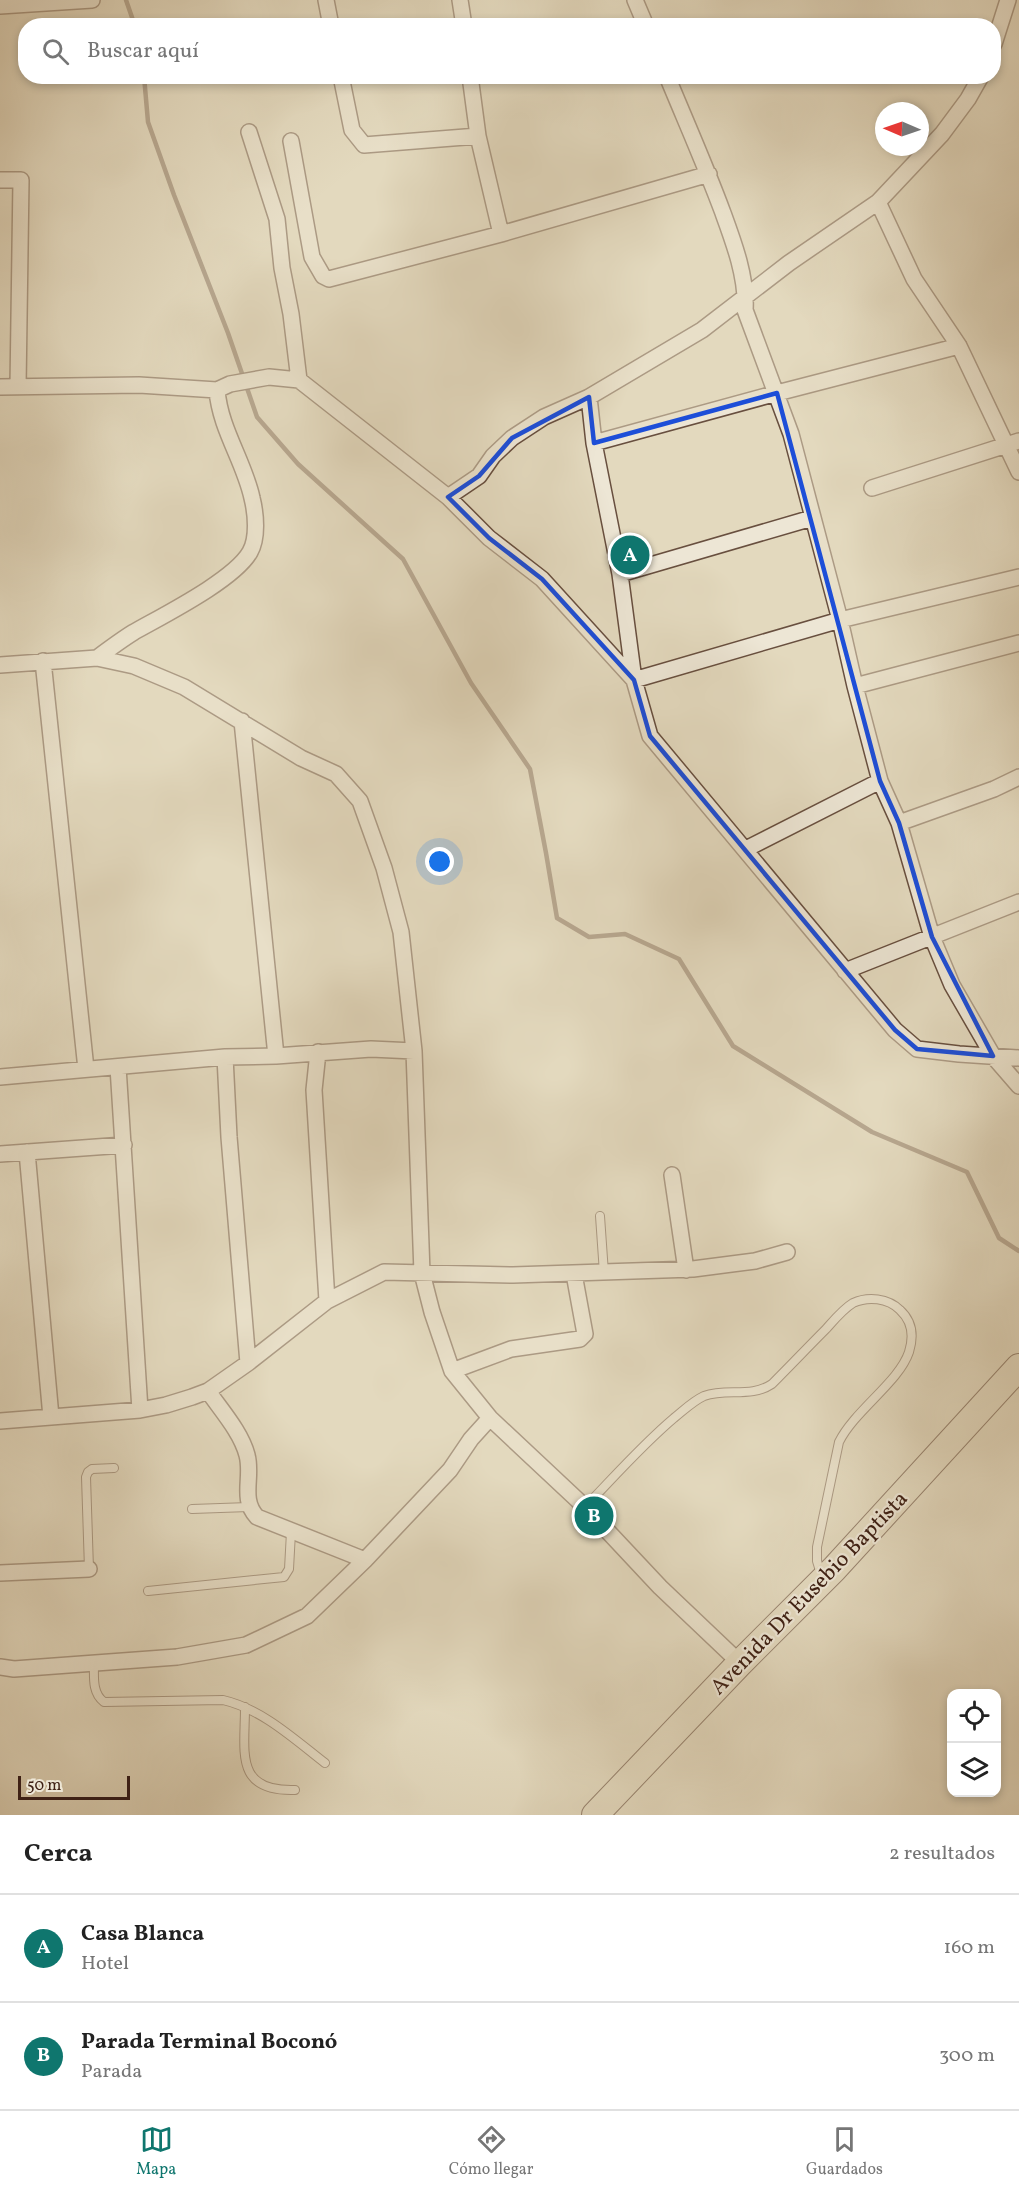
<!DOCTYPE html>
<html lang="es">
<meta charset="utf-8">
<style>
:root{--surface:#fff;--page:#f6f6f6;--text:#222;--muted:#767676;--line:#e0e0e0;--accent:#0f766e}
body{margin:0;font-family:Vollkorn,serif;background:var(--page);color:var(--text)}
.controls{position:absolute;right:18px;bottom:18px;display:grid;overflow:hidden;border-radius:12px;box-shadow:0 3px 9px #0003}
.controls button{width:54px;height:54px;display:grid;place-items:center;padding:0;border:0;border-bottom:2px solid var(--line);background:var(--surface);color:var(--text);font:30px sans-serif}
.compass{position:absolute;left:875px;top:102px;width:54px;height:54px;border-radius:50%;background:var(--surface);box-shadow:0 3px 9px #0003;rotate:272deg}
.scale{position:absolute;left:18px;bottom:15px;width:112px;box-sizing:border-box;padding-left:6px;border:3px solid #3f2115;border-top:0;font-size:16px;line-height:21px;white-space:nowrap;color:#3f2115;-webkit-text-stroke:4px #ede6d5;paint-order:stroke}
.you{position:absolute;left:440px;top:862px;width:21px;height:21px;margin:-15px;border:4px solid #fff;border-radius:50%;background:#1a73e8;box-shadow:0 0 0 9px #1a73e833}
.badge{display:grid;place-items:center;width:39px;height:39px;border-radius:50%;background:var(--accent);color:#fff;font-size:20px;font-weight:700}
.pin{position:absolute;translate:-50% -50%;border:3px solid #fff;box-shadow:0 2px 6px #0006}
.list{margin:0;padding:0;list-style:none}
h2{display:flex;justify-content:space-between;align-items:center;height:78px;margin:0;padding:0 24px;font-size:26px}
h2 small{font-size:20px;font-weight:400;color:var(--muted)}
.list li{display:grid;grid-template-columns:39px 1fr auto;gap:18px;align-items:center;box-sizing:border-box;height:108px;padding:0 24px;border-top:2px solid var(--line)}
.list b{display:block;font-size:22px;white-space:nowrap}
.list p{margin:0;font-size:20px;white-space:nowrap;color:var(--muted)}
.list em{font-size:20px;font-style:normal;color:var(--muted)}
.icon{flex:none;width:33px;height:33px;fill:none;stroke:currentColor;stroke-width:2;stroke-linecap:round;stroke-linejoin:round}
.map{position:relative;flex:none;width:1019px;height:1815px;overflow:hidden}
.search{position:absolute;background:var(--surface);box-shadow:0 3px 9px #0003;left:18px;right:18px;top:18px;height:66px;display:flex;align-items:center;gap:15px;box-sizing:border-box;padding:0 21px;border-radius:24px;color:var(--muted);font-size:22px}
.sheet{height:294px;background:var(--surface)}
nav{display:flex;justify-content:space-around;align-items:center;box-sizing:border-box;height:84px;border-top:2px solid var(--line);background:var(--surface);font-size:16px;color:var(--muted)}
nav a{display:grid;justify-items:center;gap:3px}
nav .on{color:var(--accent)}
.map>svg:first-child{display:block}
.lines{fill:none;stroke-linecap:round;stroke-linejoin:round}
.stream{stroke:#806a58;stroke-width:4.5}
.service-casing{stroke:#684f3f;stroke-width:10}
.minor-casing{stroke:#684f3f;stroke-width:18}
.primary-casing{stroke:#3f2115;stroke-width:28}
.service{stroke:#ede6d5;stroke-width:8}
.minor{stroke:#ede6d5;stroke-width:15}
.primary{stroke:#e3d9be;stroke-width:26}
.marked{fill:none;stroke:#1d4ed8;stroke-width:4.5;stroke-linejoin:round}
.labels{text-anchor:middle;stroke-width:4.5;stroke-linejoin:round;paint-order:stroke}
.street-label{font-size:22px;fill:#3f2115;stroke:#ede6d5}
</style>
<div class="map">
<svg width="1019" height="1815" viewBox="0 0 1019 1815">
<rect width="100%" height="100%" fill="#e3d9be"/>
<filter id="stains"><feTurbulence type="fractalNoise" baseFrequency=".00333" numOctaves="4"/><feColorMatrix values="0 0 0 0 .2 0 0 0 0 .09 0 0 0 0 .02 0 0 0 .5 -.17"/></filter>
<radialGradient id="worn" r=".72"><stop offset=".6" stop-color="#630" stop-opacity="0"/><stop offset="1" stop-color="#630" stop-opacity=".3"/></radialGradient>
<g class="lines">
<path class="stream" d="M126,0l9,26
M144,76l4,46 26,73 54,138 29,84 41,47 105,95 68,124 59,86 16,84 11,65 32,19 36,-3 54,25 54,87 139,86 95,40 32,66 20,13"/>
<defs>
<path id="service" d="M600,1216l4,57
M585,1507c29,-30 57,-62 89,-89 10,-8 19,-17 30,-22 23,-8 47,2 68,-12 18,-18 36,-37 54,-55 8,-9 17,-20 27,-26 15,-7 35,-5 47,7 12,11 14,26 9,42 -10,30 -54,58 -70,90l-22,105v14l4,13
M192,1509l57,-2
M89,1569l-3,-92 2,-5 4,-3 22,-1
M148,1591l136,-14 5,-8 2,-37
M94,1664c0,13 -2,29 10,38l119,-2c39,9 71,39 102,63
M245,1707c0,45 -11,85 50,83"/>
<path id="minor" d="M326,0l5,26
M460,0l4,26
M635,0l11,26
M0,6l92,-6
M994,44l14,-44
M341,76l11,54 12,15 114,-9
M470,76l8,60 23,98
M667,76c19,46 39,91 56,137 11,30 24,65 22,97l46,124 49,186 15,66 25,95 19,42 33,114 20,48 41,71 26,30
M249,132l28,87 5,49 9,46 8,66
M291,141l21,116 11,19 6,3 172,-45 208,-60
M0,180h21l-3,207
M878,202l36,77 45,67 60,126
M0,387l139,-2 78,5 13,-6 39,-7 30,3 149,117 41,41 53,41 92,101 16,56 245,294 22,19 42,5 60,4
M589,397l5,46 26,131 14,106 206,-60 179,-43
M594,443l183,-50 182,-47
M872,488l147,-47
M448,497l31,-21 14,-20 19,-18 32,-21 45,-20 113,-67 87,-67 89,-61 64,-68 26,-35 13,-23
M620,574l192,-56
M97,658c12,-9 24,-18 37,-26 30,-17 100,-52 116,-80 8,-14 6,-38 2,-54 -8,-37 -32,-69 -35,-108
M43,661l43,408
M0,665l97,-7 37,8 50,21 117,71 35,16 24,27 24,67 17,64 13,119 8,222 10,39 20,59 38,47 95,89 75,80 80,76
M855,686l164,-43
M242,721l34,335
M899,823l95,-34 25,-12
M746,849l134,-68
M845,971l174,-69
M318,1052l-4,38 13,211
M225,1057l4,80 19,226
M118,1067l22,343
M0,1077l225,-20 51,-1 95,-7 43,2
M27,1152l24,265
M0,1154l124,-9
M672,1175l14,95
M452,1371l59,-22 69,-10 5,-5 -11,-60
M208,1391c13,19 33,41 39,64 6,22 -7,44 10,62l108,43
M0,1421l140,-11 26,-5 26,-8 16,-6 40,-28 79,-62 57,-29 129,3 180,-6 62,-8 32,-9
M0,1573l89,-4
M0,1667l14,2 163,-12 69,-12 61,-29 58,-56 85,-90 21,-31 19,-21"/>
<path id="primary" d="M595,1815l145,-152 94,-94 185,-202"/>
</defs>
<use href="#service" class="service-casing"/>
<use href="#minor" class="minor-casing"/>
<use href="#primary" class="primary-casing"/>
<use href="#service" class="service"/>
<use href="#minor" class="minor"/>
<use href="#primary" class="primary"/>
</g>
<path d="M0 0H1019V1815H0ZM777,393l103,388 19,42 33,114 61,119 -76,-7 -22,-19 -245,-294 -16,-56 -92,-101 -53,-41 -41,-41 31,-21 33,-38 77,-41 5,46z" fill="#e3d9be" fill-opacity=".55" fill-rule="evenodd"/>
<path class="marked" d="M777,393l103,388 19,42 33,114 61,119 -76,-7 -22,-19 -245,-294 -16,-56 -92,-101 -53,-41 -41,-41 31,-21 33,-38 77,-41 5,46z"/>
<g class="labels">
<g class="street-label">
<text transform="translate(808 1592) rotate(-46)" y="8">Avenida Dr Eusebio Baptista</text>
</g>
</g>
<rect width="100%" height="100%" filter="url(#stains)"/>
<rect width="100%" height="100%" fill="url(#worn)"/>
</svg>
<div class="controls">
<button><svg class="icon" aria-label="locate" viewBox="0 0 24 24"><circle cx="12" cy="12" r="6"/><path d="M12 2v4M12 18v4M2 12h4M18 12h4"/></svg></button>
<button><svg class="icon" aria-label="layers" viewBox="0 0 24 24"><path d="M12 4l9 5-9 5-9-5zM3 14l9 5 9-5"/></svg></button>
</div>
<svg class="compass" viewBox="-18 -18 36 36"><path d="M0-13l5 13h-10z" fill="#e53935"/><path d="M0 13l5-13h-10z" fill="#767676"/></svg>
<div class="scale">50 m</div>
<div class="you"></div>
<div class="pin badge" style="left:630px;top:555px">A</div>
<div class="pin badge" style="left:594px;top:1516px">B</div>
<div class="search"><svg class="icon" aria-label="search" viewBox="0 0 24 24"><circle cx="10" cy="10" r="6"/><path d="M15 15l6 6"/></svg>Buscar aquí</div>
</div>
<section class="sheet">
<h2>Cerca<small>2 resultados</small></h2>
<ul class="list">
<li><span class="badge">A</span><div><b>Casa Blanca</b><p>Hotel</p></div><em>160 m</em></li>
<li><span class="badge">B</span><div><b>Parada Terminal Boconó</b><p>Parada</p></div><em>300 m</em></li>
</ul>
</section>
<nav>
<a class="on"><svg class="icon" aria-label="map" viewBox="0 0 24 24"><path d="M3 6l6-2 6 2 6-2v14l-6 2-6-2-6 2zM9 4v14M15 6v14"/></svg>Mapa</a>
<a><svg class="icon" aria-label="directions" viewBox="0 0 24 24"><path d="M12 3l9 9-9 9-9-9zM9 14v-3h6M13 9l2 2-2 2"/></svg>Cómo llegar</a>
<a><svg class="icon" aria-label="saved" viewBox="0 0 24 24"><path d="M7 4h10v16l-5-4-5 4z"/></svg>Guardados</a>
</nav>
